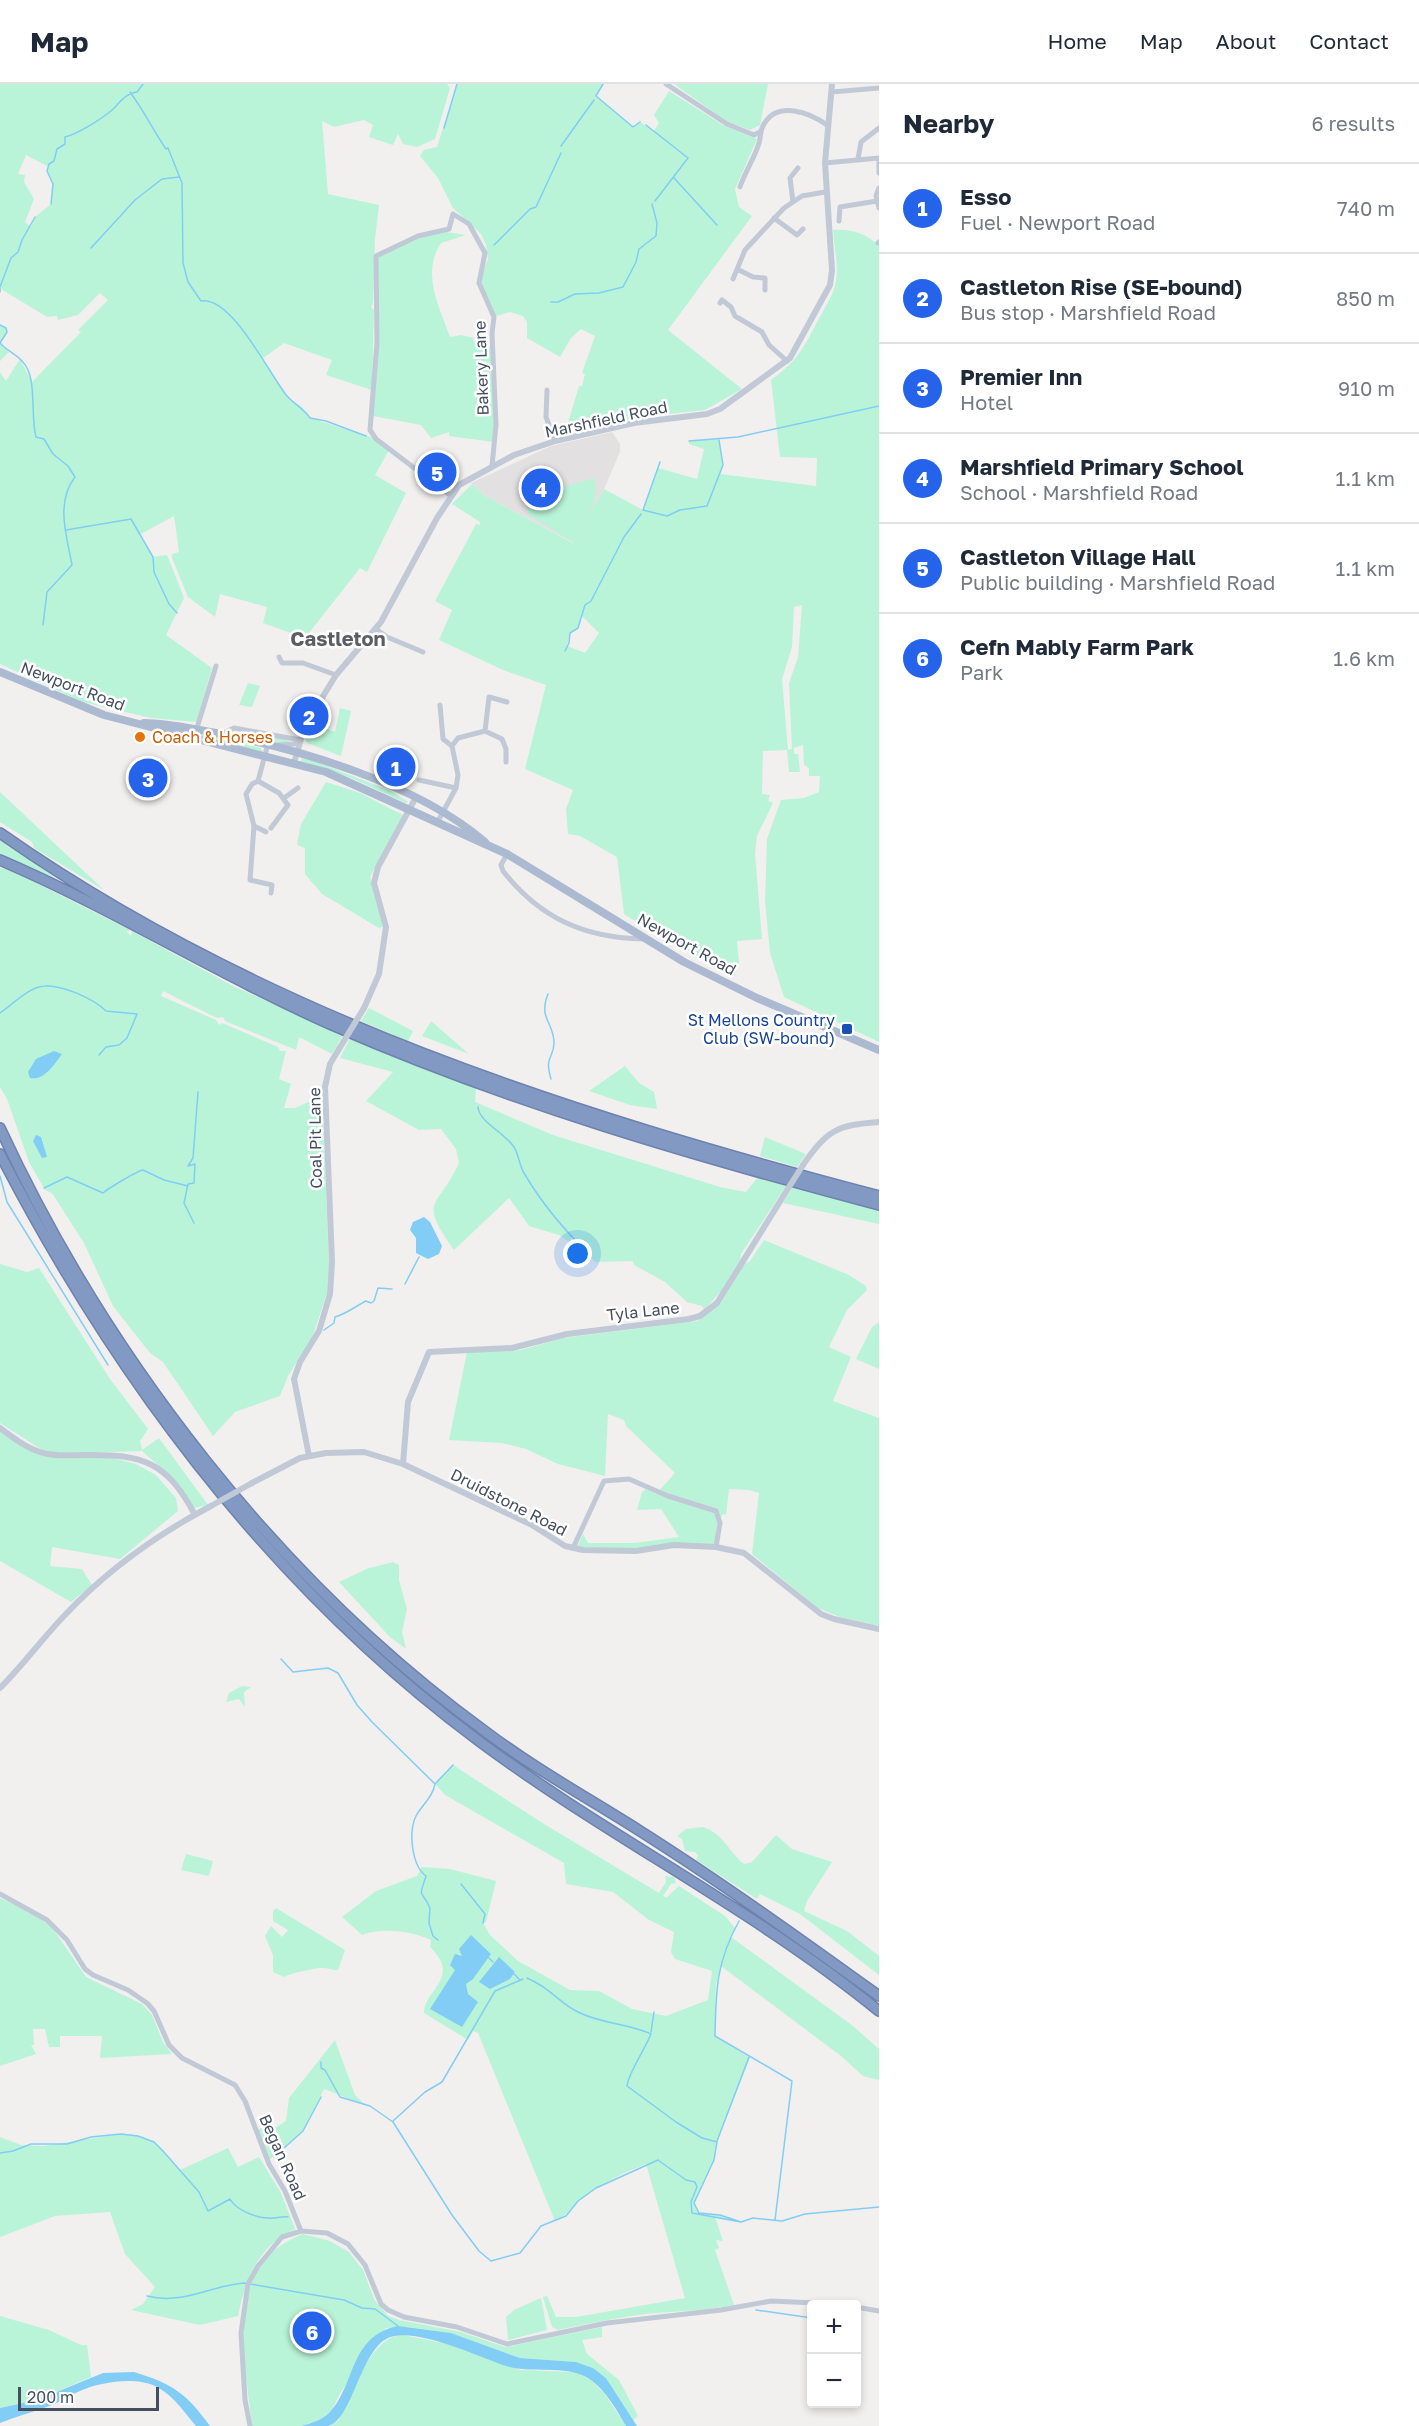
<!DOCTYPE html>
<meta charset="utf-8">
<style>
:root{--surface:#fff;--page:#f2f2f3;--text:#1f2937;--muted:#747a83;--line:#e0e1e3;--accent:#2563eb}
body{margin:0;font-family:"Golos Text",sans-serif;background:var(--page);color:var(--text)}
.controls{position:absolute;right:18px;bottom:18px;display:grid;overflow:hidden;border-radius:6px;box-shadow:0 3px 9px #0003}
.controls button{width:54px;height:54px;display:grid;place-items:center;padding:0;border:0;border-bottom:2px solid var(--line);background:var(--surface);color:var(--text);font:30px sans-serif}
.scale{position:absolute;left:18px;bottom:15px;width:141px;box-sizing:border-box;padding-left:6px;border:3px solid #454f5f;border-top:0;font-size:16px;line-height:21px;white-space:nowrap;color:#454f5f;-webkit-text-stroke:4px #fff;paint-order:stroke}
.you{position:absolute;left:578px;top:1170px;width:21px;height:21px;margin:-15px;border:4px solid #fff;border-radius:50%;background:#1a73e8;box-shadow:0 0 0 9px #1a73e833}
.badge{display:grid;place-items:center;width:39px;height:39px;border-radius:50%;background:var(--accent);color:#fff;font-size:20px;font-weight:700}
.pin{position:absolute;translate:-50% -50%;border:3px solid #fff;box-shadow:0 2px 6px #0006}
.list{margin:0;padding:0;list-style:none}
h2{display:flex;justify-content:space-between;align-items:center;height:78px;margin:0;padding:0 24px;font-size:26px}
h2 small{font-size:20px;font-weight:400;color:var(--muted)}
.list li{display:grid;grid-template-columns:39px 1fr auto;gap:18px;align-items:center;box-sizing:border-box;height:90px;padding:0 24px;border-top:2px solid var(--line)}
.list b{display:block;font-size:22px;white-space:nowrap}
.list p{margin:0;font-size:20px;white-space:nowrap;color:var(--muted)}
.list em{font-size:20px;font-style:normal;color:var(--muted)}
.map{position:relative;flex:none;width:879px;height:2342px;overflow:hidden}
header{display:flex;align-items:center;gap:36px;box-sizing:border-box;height:84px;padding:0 30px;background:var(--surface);border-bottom:2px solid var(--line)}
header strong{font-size:28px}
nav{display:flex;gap:33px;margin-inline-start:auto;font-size:21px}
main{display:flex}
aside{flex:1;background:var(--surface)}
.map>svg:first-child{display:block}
.education{fill:#e3e0e1}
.green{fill:#b9f4d8;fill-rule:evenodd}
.water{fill:#82cdf5}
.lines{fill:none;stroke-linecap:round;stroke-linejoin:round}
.stream{stroke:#82cdf5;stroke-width:1.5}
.motorway-casing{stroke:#6d83af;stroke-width:12}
.minor{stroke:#c1c9d6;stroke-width:5}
.tertiary{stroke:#c1c9d6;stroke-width:6}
.primary{stroke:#acbad1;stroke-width:8}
.motorway{stroke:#8299c3;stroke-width:9}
.tertiary-bridge{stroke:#c1c9d6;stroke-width:6}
.food-dot{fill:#e8710a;stroke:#fff;stroke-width:2}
.transit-dot{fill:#1a4fb4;stroke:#fff;stroke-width:2}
.labels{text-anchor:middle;stroke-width:5;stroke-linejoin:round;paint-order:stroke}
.street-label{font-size:16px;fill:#454f5f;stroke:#fff}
.food-label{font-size:16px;fill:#c56008;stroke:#fff;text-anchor:start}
.transit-label{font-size:16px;fill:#164399;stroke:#fff;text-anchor:end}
.quarter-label{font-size:20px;font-weight:bold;fill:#5b5e65;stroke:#fff}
</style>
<header>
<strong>Map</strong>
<nav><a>Home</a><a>Map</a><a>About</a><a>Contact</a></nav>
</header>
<main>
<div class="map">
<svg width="879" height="2342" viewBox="0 0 879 2342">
<rect width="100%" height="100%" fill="#f2efef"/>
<path class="education" d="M612,348l8,12v8l-16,37 -30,54 -89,-47 -14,-13 80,-37z"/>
<path class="green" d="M0,0h447l3,4 -15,51 -18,8 -14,-3 -5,-10 -5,11 -24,-8 4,-12 -9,-5 -30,7 -12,-6 6,73 51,11 -4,34 -2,64 -2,4 3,3 -2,80 -46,-15 6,-15 -48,-17 -22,16 26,39 14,9 8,11 61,19 18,13 -14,25 31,18 -39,79 -7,-4 -55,70 -42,-15 4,-16 -47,-13 -5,23 -27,-20 -16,-39v-4l7,-2 -5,-36 -35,19 14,22 13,-2 2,2 16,41 -18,37 46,33 -15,54 -46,-4 -68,-16 -83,-38v-292l6,9 14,-22 12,23 49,-50 -3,-2 30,-30 -8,-7 -22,22 -20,5 -1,-4 -10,1 -46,-28 -1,3zM26,71l23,12 -2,4 6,13 -2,20 -16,13 -4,10 -6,-5 9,-23 -10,-17 1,-7 -7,-1z
M457,0h146l-7,12 37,31 7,-5 14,9 5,-8 -5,-8 15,-24 54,34 34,14 -22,50 4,18 13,9 -84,114 74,59 -37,21 -64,7 -76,16 14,-47h3l3,-12 -3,-1 13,-37 -14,-7 -10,9 -11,19 -33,-19v-16l-4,-6 -13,-4 -14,4 -14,-31 -1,-8 7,-18 -2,-14 -5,-11 -28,-26 -15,-30 -18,-22 4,-6 13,-3z
M674,0h94l-8,41 -10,5 -24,-9z
M833,146c20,-1 30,3 46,15v797l-95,-45 -14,-44 -5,-52 2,-62 14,-39 23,-2 15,-6 1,-16h-11v-8l-5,-3 -1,-20 -9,3v6h4l2,18h-11l-2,-22 -24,1 -1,43 8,1 -2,6 5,2 -16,33 -2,17 7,86 -25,2 2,22 -4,13 -80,-42 -31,-20 -7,-57 -37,-21 -12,-2 -2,-25 7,-19 -48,-21 21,-84 -43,-15 -64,-30 13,-30 -17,-9 41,-77 4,1v-3l-28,-18 20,-20 13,12 88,47 31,-54 39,21 15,-42 39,11 7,-30 -15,-5v-3l30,-2 4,26 -3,9 96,12 1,-28 -37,-1 -9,-77c29,-21 33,-34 50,-65 5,-10 13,-21 15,-34 3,-16 -2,-34 -3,-51zM802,521l-4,52 -9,26 3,66 -4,1 -6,-71 10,-32 2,-40zM582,532l17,17 -14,20 -18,-7 3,-13 8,-5z
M446,148l20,3 -25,8c-20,30 -2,63 9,94l11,-2 13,3 -1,3 19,7 3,67 -2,27 -44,-6v-4l-18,6 -10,-13 -48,-9 5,-159 43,-20z
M0,241l6,3 1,4 -7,11 9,9 -9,9z
M594,394c7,24 -9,43 -21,64l-44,-27 -2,-6 11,-15z
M248,599l12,3 -8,21 -13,-2z
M340,624l11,3 -10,45 -34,-13 -2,-5 6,-16 24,10z
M202,648l59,16 2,5 -63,-17 -2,-3z
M235,649l47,5 10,5 -8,1z
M306,674l85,33 17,11 -2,1 -55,-25 -50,-17 1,-3z
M326,698l34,11 43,22 -33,62 13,50 -4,1 -57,-34 -17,-20v-26l-8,-3 4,-21z
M0,708l104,98 -70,-42 -2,-6 -32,-20z
M0,754l62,45 -62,-27z
M0,784l8,1 122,61 -3,2 4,4 1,-5 101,55 110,49 -11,19 -33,-17 -3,13 -71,-29 -2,-4 -6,1 -54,-27 -2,5 55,24 3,5 3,-2 56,24 2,4h6l-7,28 12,5 -7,24h11l27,-12 7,169 -2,28 -15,45 -24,38 -8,20 -45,16 -22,24 -50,-74 -13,-9 -37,-47 -29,-63 -32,-50 -7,-3 -16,-28 -22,-63 -7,-12z
M369,924l44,23 -5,10 -47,-20z
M431,937l38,33 -47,-18z
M350,954l126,50 -1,14 78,33 167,52 26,5 12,-15 28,9 -45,68 -1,6 -18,30 -18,20 -2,-4 -15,-4 -22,-20 -31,-17 -1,-4 -38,1 -22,-26 -4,6 -10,-7 -30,-9 -20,-28 -55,52c-37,-52 -16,-41 5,-87l-3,-14 -15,-20 -22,1 -53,-29 27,-29 -53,-14z
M625,982l14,17 15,9 3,17 -27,-4 -41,-14z
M765,1053l41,17 -9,13 -37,-11z
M793,1103l86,24v13l-96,-21z
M764,1156l85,35 17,11 1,4 -20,20 -18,37 22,10 -18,44 46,17v208l-39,-9 -22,-9 -66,-54 7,-61 -10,-3 -20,-1 -3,26 -3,-1 -6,9 -2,21 -79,5 -59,-2 6,-13 5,9h47l44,-6 -18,-28 -24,1 5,-18 5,-4 9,6 19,-21 -49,-47 -2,-6 -16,-6 -3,62 -47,-12 -32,-15 -24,-6 -53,-3 18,-88 54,-2 42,-12 134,-17 25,-20 22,-37 6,-3z
M0,1180l27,8 12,-4 71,111 38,50 -8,12 2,9 17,-12 49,67 -14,3 -20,-29 -32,-28 -68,2 -30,-2 -44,-28z
M879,1238v47l-23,-10 16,-32z
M0,1347l27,18 82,8 27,7 20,11 20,23 2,13 -58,48 -68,-12 -2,19 32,3 10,16 -21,17 -71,-41z
M393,1478l6,3v15l8,29 -5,23 4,17 -16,-12 -51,-55 30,-14z
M242,1602l9,1 -7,5 1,15 -6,-8 -13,3 3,-9z
M453,1681l91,59 115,69 7,-11 -1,-6 9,1 2,6 -5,1 -8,12 3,2 13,-12 46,30 10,12 -4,9 122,89 26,23v31l-16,-4 -22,-20 -120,-90 -5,18 -1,52 35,22 -33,84 -3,18 -20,43 5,10 21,2 21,7 -26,-5 8,24 -7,-1 3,8 -4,2 19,55c-30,6 -59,6 -89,9 -30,4 -58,10 -87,16l-6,-3 -9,-30 4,-1 9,21h20l109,-19 -39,-134c-21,8 -44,19 -62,33 -11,8 -16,18 -29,24l-77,-188 -5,-2 -5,9 -44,-27c0,-23 38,-35 6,-66l1,-7c-19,-9 -49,-13 -69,-5l-20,-18 34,-26 41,-15 5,-9 28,2 46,12 -10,41 -3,1 7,12 28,26 52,29 29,1 33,18 34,7 42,-16 4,-29 -37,-12 -4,-7 3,-20 -25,-12 -36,-28 -47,-8 -2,-21 -119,-68 -10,-11z
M703,1743c21,7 25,24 41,37l8,-2 24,-27 16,14 40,13 -25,39 -3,10 43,20 32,25v19l-79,-61 -40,-20 -3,5 -61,-39 2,-4 -3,-4 -10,-1 -3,-12 -5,-3 9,-7z
M186,1770l27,7 -4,15 -28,-6z
M0,1814l27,12 24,16 35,51 56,27 10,11 11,27 9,12 -72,4 2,-22h-42v11h-11l-4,-18h-12l1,16h-3l5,9 -36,12z
M276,1824l69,42 -7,20c-5,1 -9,-2 -15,-2 -5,-1 -36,6 -39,9l-11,-5v-17l-8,-19 6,-10 11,11 6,-7 -15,-9v-10z
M335,1956l20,55 10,10 -41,-16 -21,42 -34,29 -12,-30 10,-4 3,5 16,-10 3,-23z
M121,2050l17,2 16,6 26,28 48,-22 10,19 21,-10 22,36 14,36c-37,17 -49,49 -57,87l-38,9 -69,-15 12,-6 12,-17 -30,-33 -15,-42 -55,4 -55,21v-100l21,8 22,1z
M303,2150l27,7 19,11 14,18 12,31 13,15 11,4 62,12 44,15 97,-20v10l-20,3 5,14 32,26 19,36 -5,4 -27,-42 -13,-10 -17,-6 -56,-4 -69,-25 -43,-6 -22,1 -47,67 -7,15 -12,10 -19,6h-49c-7,-68 -31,-161 51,-192z
M541,2214l6,32 -39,10 -2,-23 8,-7z
M0,2232l49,14 32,15h6l4,32 -54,23 -37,8z
M403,2251l55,11 62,24 56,2 16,9 12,12 22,33h-296l9,-6c13,-26 31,-84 64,-85z"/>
<path class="water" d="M54,967l8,3c-8,11 -18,27 -32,24l-2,-6 8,-13z
M36,1051l5,2 6,20 -5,1 -9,-17z
M424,1133l6,5 12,24 -3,8 -11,5 -12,-6v-15l-6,-8 3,-8z
M471,1851l20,19 -18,25 -7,5 2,10 10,8 -16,25 -32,-18 25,-39 -5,-5 5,-11 7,2 -3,-7z
M499,1873l16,15 -5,7 -20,10 -11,-7z
M398,2242l53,7 69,25 56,4 17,6 13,10 31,48h-11c-10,-17 -22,-39 -40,-49 -22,-12 -55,-3 -80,-11 -27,-9 -92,-40 -118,-28 -28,13 -36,83 -60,88 -8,0 -18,0 -27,0 11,-3 21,-6 29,-14 26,-28 19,-76 68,-86z
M134,2288c39,12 52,21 76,54h-14c-12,-14 -21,-29 -39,-39 -20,-11 -57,-5 -77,4 -10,4 -18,10 -28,14 -18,7 -35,11 -52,18v-15l37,-8 66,-27z"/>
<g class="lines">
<path class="stream" d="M603,0l-7,12 37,31 7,-5
M130,8c14,19 23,38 36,57l2,-1 14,35 1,80 5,19 13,19c31,-5 68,73 86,95 7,8 17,13 23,22l16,3 40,15
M646,41l42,33 -33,43
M444,44l13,-44
M561,62l33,-46
M674,94l43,47
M51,120l2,-20 -6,-13 2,-7 5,-3 3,-12 8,-5v-7c13,-3 36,-18 46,-26 8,-7 14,-18 26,-19l6,-8
M494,161l36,-36 6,-2 25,-54
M91,164l44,-48 27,-21 17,-2
M0,203l11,-29 7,-6 4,-12 13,-23
M0,205v3
M551,218h7l17,-8 24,-1 24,-6 13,-25 3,-13 17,-13 1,-13 -5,-19
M0,241l6,3 1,4 -7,11c7,8 16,11 22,18 16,15 8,55 14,76l8,2 9,15 15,12 7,11c-20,26 -8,60 -3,88l-25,27 -4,33
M689,357l49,-4 141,-31
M660,378l-17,48 24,6 13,-6 27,-4 16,-41 -4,-25
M66,446l65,-11 22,38 1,15 15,32 8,9
M565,567l4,-8 1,-10 8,-5 7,-23 6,-4 33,-64 17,-23
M548,910c-10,25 6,28 6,49 0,16 -10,12 -3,36
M0,929c12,-8 30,-27 45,-27 18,-1 49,13 61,25l31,3 -10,24 -8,7 -13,2 -7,8
M478,1023c1,15 27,26 36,40 5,8 5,18 10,26 18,31 41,58 67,83
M0,1092l7,26 101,163
M44,1104l23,-11 36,16c6,-5 34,-22 40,-23l21,10 24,6
M194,1139l-10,-20 4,-19 6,-1 1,-19 -7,2 5,-8 5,-66
M405,1200l14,-27
M324,1246l10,-7 1,-6c11,-3 21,-11 31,-16l5,2 3,-2 4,-13 14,1
M281,1575l12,13 35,-4 10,5 19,32 15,17 63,62 18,-19
M435,1700c-2,13 -13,21 -19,32 -8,16 -4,50 10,60 -8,25 -5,12 4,32l-1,15 4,13 5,4
M461,1800l24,30 -2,9
M739,1837c-23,42 -23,68 -24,115l77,45 -17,139
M489,1874l4,4
M514,1890l6,6
M527,1894c24,10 32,25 51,34 23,12 50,11 73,22 -5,13 -24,42 -24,52l49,36 26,16 15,4 -3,18 -20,43 5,10 21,2 21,7 12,-4 29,3 23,-7 74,-7
M651,1948l3,-20
M321,1978v6l4,2 15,27 30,9 23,16 59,93 27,36 12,10 29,-8 21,-27 25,-10 12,-15 18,-13 62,-28 28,20 9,2 2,5 -6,15 1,11 49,9
M393,2037l32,-29 17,-10 53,-91 28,-12
M717,2057l32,-84
M0,2069l13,-2 18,-7h36l24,-7 30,-3 17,2 16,6 9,9 36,41 9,19 22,-12c6,11 26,19 39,19 6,1 12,-2 19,-1
M274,2073l29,-26 18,-34
M147,2212c37,9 61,-10 97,-13l100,17 18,8 13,1 23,17
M756,2226l56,8"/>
<defs>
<path id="motorway" d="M0,749c262,184 572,282 879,363
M0,776c114,49 219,115 332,165 176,77 362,131 547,180
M0,1044c107,231 279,454 486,604 49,37 102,66 154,99 82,52 160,108 239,165
M0,1070c118,228 272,433 479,587 129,96 275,168 400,270"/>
</defs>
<use href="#motorway" class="motorway-casing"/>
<path class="minor" d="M666,0l61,40 27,11 6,-3
M832,8l47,-4
M879,74v15
M858,75l3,-17 18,-14
M825,79l54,-5
M740,103c5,-15 15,-30 19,-44 2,-7 1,-13 5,-19 14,-24 46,-11 63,1
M879,104l-3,8 3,12
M793,118l-3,-24 8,-10
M774,134l23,17 6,-6
M839,137l1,-14 37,-6
M878,159l1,-1
M737,185l16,8 12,1v12
M733,195l12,-29 39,-42 18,-12 23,-4
M720,219l2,-3 9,7 4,9 27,16 7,13 18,16
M547,306l-1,27 9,24
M450,411l-74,-56 -6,-9 7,-87 -1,-87 42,-20 31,-7 4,-15 16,10 16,29 -6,30 15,34 -2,16 4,92 -4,41
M376,545l11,8 36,15
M279,573l3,6h21l33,12
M196,647l20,-65
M485,647l4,-34 18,5
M223,649l11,-5 66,12
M268,660l-10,37 -6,3 -6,10 8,32 -4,54 22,5 -1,8
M279,661l15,-1 6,-4
M452,662l6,-8 27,-7 17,8 4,10v13
M419,696l37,8
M258,697l21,12 9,12 -17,23
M284,714l14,-10
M437,739l19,-35 2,-13 -6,-29 -9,-7 -3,-34
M254,742l12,6
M507,770l-6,11 2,6c37,47 81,67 141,68
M573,1464l31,-67 25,-2 39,17 48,15 4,12 -4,24
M0,1810l47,26 20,20 18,29 8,6 35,15 19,13 7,8 15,34 13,13 53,27 10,16 24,63 16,27 16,40
M856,2223l23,4
M250,2342l-5,-26 -4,-67 7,-49 10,-18 24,-29 19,-6 26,2 21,11 17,21 16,39 7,6 16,7 53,10 50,17 100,-21 114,-13 50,-9 67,3"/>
<path class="tertiary" d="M294,679l9,-31 19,-34 14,-23 45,-53 56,-104 22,-33 55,-30 41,-14 79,-18 73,-9 13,-5 70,-51 40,-73 2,-15 -7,-107 7,-79
M364,924l15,-34 7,-47 -12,-44 4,-16 37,-68
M803,1081c24,-35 34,-40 76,-43
M0,1344c12,9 25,19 40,24 14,5 31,3 46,3 57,-1 81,7 109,60
M309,1372l-15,-77 6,-17 19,-31 11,-37 2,-32 -7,-175 5,-23 9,-15
M403,1380l5,-62 21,-50 83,-4 55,-14 122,-15 11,-3 17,-13 72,-116
M252,1399l48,-25 26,-5 38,-1 39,12 129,61 33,21 18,4 53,1 38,-6 42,2 28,6 77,61 13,5 45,10
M0,1604c23,-23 42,-49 64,-72 42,-45 94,-82 147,-110"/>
<path class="primary" d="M0,588l104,43 222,57 181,82 177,108 73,36 122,52
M144,639c24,0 48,6 72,10 86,17 202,51 269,109"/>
<use href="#motorway" class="motorway"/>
<path class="tertiary-bridge" d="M339,965l25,-41
M789,1103l14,-22
M211,1422l41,-23"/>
</g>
<circle class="food-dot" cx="140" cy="653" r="6"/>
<rect class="transit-dot" x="841" y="939" width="12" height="12" rx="3"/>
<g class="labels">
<g class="street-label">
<text transform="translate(481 284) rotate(-92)" y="6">Bakery Lane</text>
<text transform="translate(606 335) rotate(-12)" y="6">Marshfield Road</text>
<text transform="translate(73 602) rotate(21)" y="6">Newport Road</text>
<text transform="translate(687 860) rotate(29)" y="6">Newport Road</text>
<text transform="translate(315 1054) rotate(-91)" y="6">Coal Pit Lane</text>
<text transform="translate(643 1227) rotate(-6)" y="6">Tyla Lane</text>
<text transform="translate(509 1418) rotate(27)" y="6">Druidstone Road</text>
<text transform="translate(283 2073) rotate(66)" y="6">Began Road</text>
</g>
<g class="food-label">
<text x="152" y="659">Coach &amp; Horses</text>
</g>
<g class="transit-label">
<text x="835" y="942">St Mellons Country<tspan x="835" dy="18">Club (SW-bound)</tspan></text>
</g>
<g class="quarter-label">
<text x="338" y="562">Castleton</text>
</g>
</g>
</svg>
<div class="controls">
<button>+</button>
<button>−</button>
</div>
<div class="scale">200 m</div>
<div class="you"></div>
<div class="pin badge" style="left:396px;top:683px">1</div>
<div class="pin badge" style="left:309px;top:632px">2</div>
<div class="pin badge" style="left:148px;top:694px">3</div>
<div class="pin badge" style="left:541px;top:404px">4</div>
<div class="pin badge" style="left:437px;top:388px">5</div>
<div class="pin badge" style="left:312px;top:2247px">6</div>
</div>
<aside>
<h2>Nearby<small>6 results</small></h2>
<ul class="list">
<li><span class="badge">1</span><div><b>Esso</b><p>Fuel · Newport Road</p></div><em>740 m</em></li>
<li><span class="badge">2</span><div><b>Castleton Rise (SE-bound)</b><p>Bus stop · Marshfield Road</p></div><em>850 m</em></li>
<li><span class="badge">3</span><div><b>Premier Inn</b><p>Hotel</p></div><em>910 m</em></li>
<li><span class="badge">4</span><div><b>Marshfield Primary School</b><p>School · Marshfield Road</p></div><em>1.1 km</em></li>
<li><span class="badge">5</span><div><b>Castleton Village Hall</b><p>Public building · Marshfield Road</p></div><em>1.1 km</em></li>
<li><span class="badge">6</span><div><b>Cefn Mably Farm Park</b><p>Park</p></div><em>1.6 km</em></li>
</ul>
</aside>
</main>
